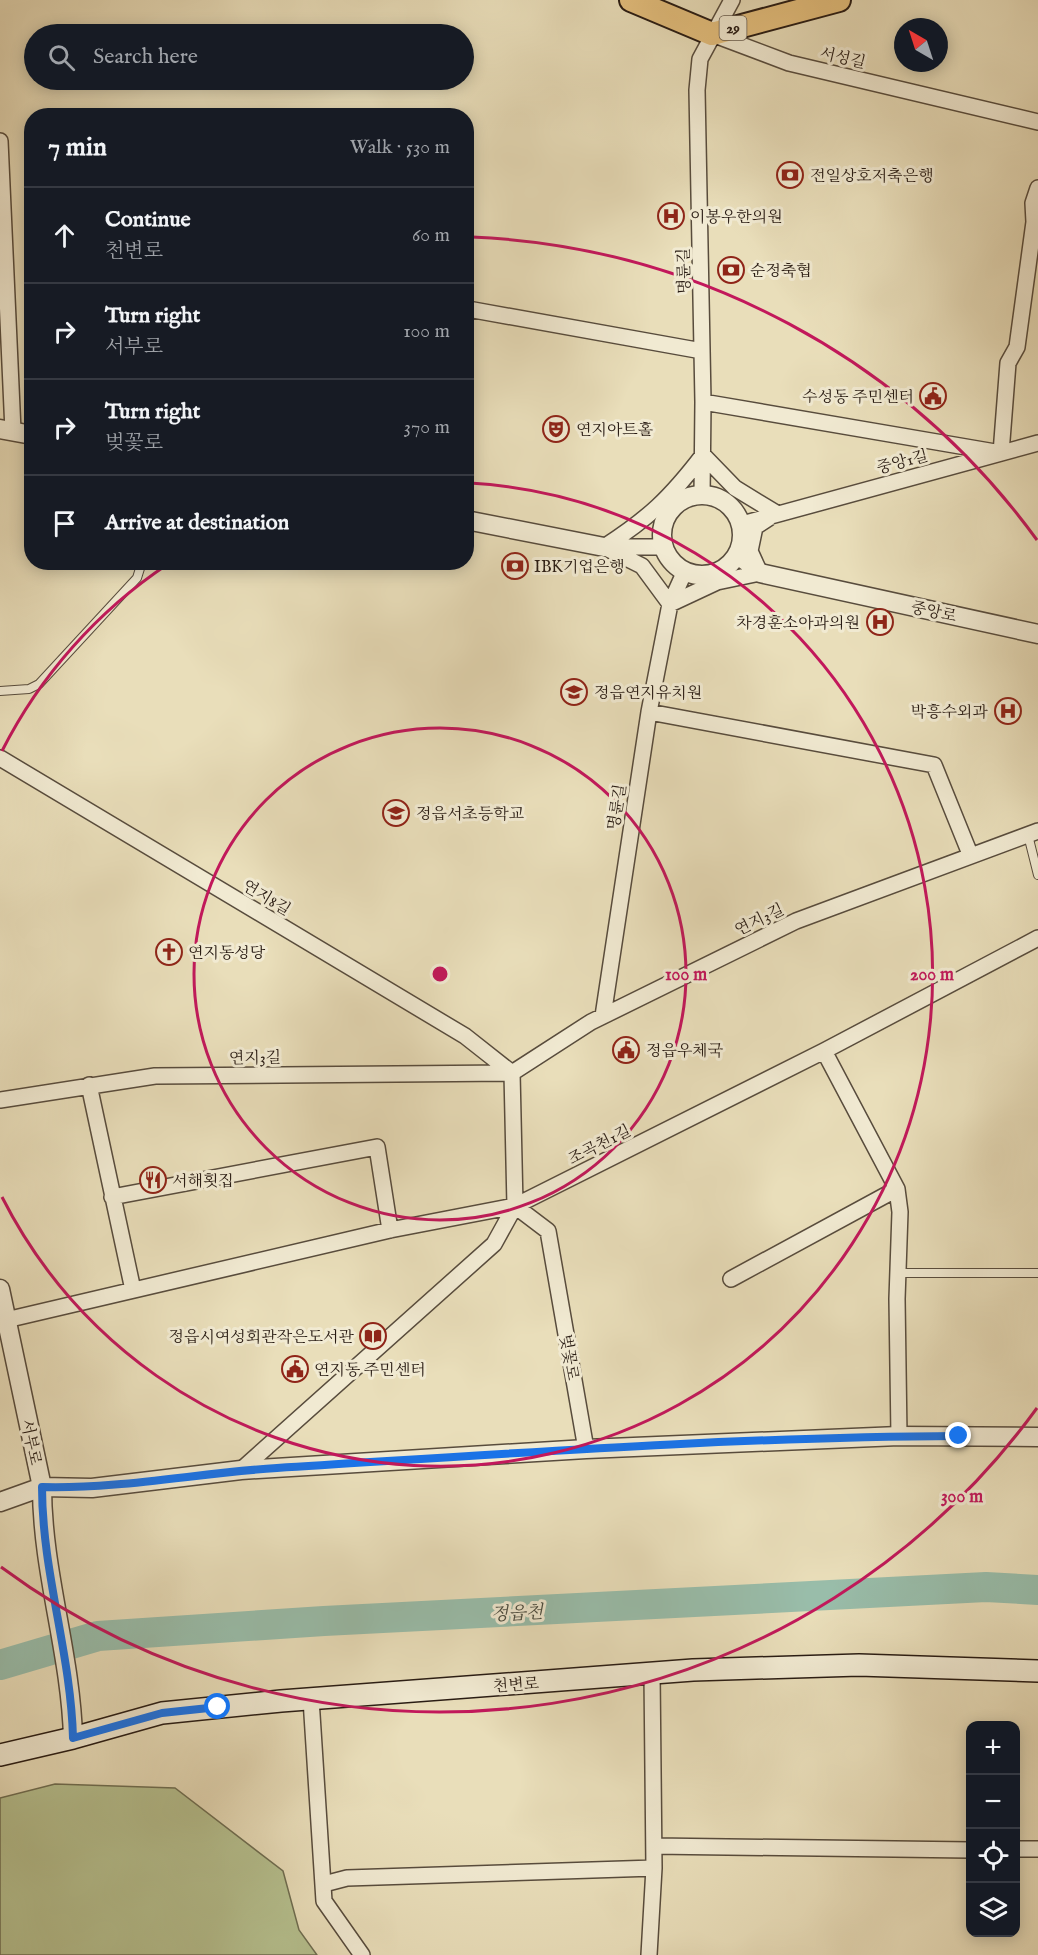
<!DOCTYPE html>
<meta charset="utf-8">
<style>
:root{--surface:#171b24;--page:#242831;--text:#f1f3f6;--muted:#9ea1a6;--line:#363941}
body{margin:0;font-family:"IM FELL English","Noto Serif KR",serif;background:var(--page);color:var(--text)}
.controls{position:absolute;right:18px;bottom:18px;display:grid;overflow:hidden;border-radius:12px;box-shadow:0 3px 15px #0003}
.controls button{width:54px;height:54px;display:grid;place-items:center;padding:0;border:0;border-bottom:2px solid var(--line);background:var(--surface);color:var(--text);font:30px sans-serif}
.compass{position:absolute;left:894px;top:18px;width:54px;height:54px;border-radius:50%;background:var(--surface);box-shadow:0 3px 15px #0003;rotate:321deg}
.stop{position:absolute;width:18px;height:18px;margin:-14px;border:4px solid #1a73e8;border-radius:50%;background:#fff}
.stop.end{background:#1a73e8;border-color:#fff;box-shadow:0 2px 6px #0008}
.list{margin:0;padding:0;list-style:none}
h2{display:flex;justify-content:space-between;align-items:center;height:78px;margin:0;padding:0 24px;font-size:26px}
h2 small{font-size:20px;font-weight:400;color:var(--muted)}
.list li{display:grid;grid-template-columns:39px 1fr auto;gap:18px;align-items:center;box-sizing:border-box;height:96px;padding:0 24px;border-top:2px solid var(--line)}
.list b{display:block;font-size:22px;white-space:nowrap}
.list p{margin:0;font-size:20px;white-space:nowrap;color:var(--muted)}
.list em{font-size:20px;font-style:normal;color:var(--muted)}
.icon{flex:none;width:33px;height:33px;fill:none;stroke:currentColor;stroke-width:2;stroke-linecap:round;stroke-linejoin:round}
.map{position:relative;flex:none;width:1038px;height:1955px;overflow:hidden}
.search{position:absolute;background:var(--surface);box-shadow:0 3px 15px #0003;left:24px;top:24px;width:450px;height:66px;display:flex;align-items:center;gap:15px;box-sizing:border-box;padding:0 21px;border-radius:33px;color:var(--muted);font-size:22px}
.panel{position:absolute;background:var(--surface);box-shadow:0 3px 15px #0003;left:24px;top:108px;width:450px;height:462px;border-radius:24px}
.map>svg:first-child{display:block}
.green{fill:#b6c190;stroke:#6f6e52;stroke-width:1.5}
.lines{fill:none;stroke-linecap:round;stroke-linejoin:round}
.river{stroke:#99bdaa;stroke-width:30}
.service-casing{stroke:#584c3d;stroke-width:10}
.minor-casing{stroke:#584c3d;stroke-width:18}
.tertiary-casing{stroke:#584c3d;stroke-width:21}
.secondary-casing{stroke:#281b13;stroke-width:24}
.primary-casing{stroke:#281b13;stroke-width:26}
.service{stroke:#f1ead2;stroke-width:8}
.minor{stroke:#f1ead2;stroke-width:15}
.tertiary{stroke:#f1ead2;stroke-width:18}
.secondary{stroke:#f1ead2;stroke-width:21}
.primary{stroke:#e4bf7d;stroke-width:22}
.route{stroke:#1a73e8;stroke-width:8}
.ring{fill:none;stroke:#c2185b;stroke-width:3}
.labels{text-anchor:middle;stroke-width:6;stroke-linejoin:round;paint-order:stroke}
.shield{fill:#f1ead2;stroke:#64594c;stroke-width:1.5}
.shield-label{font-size:15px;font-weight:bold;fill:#281b13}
.street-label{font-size:16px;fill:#281b13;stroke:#f1ead2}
.poi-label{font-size:16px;fill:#281b13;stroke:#f1ead2;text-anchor:start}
.water-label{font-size:18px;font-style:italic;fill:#4a4c40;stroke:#f1ead2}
.centre{fill:#c2185b;stroke:#f1ead2;stroke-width:3}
.ring-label{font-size:18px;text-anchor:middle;font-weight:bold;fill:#c2185b;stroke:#f1ead2;stroke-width:6;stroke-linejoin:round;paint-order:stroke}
</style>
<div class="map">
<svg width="1038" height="1955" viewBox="0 0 1038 1955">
<rect width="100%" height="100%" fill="#e9deba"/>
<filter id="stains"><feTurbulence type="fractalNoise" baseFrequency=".00333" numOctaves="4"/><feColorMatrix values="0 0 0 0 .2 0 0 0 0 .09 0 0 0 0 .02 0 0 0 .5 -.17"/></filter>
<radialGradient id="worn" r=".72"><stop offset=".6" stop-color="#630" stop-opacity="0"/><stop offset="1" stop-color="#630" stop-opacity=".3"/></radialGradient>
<path class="green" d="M55,1784l120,4 108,83 16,59 18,25h-317v-157z"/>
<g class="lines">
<path class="river" d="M0,1665l98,-29 226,-15 662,-34 52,3"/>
<defs>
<path id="service" d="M0,691l29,-2 10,-5 98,-106 5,-16
M1028,835l10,40
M898,1273h140"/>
<path id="minor" d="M712,34l77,29 249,59
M0,141l13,290
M466,316l2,-7 234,42
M703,402l298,51 7,-90 9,-16 17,-125 -1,-19 5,-15
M703,455l32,33 41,25
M702,496l1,-94 -6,-312 3,-31 32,-59
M742,524l296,-81
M604,547c45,-29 66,-49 99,-92
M604,547l38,19 28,38
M607,547h57
M736,556l24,17
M760,573l-10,-22 5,-24 14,-9
M670,604l47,-22 43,-9
M649,712l285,53 36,89
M0,758l465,278 47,37 3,133
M603,1016l46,-304 21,-108 15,-33
M824,1051l73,138 3,23 -3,87 2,137
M89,1085l44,205
M0,1100l155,-24 357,-3 79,-51 205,-101 242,-90
M112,1197l265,-50 13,83
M515,1206l33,25 38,218
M731,1279l166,-90
M6,1320l384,-90 125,-24
M241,1470l253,-226 21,-38 309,-155 214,-113
M311,1699l13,202 38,54
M654,1846l316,4
M1016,1849h22
M324,1884l23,-6 307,-10
M649,1955l5,-87 -2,-195"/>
<path id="tertiary" d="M0,429l32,6
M662 535a40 40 0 1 1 80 0a40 40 0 1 1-80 0Z
M466,520l138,27
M760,573l278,61
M0,1289l42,198c0,85 29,167 31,251
M0,1502l42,-15 50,1 149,-18 345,-21 313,-13 139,1"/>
<path id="secondary" d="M0,1755l73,-17 89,-25 119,-12 412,-31 166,-5 179,6"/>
<path id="primary" d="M631,0l81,34 127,-34"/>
</defs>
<use href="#service" class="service-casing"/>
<use href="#minor" class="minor-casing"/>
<use href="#tertiary" class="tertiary-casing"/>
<use href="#secondary" class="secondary-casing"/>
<use href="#primary" class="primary-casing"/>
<use href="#service" class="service"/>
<use href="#minor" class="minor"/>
<use href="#tertiary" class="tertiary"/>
<use href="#secondary" class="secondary"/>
<use href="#primary" class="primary"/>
</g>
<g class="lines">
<path class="route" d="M218,1707l-56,6 -89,25c-2,-84 -31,-166 -31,-251 79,2 156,-14 235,-19 227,-14 455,-31 682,-32"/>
</g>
<g class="ring">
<circle cx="440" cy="974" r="246"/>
<path d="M2 751A492 492 0 0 1 168 564M470 483A492 492 0 1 1 2 1197"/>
<path d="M1037 1408A738 738 0 0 1 1 1567M472 237A738 738 0 0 1 1037 540"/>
</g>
<defs>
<symbol id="bank-ring" viewBox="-11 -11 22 22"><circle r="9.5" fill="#f1ead2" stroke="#8f2418" stroke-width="1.5"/><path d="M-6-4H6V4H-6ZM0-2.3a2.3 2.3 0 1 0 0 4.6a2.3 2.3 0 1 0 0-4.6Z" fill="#8f2418"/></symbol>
<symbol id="hospital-ring" viewBox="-11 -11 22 22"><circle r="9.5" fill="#f1ead2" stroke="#8f2418" stroke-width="1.5"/><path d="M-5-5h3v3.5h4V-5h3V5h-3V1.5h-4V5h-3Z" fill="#8f2418"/></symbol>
<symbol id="civic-ring" viewBox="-11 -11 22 22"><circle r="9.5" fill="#f1ead2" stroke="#8f2418" stroke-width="1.5"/><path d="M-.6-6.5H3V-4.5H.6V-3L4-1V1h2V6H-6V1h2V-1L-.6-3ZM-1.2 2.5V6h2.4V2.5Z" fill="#8f2418"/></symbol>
<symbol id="theatre-ring" viewBox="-11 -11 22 22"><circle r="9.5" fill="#f1ead2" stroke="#8f2418" stroke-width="1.5"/><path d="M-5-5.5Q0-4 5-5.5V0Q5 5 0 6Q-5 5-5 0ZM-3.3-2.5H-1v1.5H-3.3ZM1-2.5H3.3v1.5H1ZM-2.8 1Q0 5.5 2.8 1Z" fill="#8f2418"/></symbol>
<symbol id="school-ring" viewBox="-11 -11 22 22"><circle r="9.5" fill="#f1ead2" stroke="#8f2418" stroke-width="1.5"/><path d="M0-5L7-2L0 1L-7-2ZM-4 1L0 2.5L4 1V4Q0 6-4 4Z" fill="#8f2418"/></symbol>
<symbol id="church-ring" viewBox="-11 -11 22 22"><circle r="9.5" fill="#f1ead2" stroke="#8f2418" stroke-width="1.5"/><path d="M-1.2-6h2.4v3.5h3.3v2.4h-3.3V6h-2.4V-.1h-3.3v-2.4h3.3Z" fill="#8f2418"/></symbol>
<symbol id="restaurant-ring" viewBox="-11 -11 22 22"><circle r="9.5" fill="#f1ead2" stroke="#8f2418" stroke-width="1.5"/><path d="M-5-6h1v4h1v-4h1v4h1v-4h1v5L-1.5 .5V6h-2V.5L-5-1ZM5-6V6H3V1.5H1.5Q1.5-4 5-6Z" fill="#8f2418"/></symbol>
<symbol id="library-ring" viewBox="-11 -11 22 22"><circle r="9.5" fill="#f1ead2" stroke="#8f2418" stroke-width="1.5"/><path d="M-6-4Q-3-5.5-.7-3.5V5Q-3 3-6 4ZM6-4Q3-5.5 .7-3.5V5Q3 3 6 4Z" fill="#8f2418"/></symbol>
</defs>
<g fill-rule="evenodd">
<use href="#bank-ring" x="775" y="160" width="30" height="30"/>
<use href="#hospital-ring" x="656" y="201" width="30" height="30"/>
<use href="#bank-ring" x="716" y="255" width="30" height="30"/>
<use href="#civic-ring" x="918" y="381" width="30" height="30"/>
<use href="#theatre-ring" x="541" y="414" width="30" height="30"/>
<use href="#bank-ring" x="500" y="551" width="30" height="30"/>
<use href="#hospital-ring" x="865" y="607" width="30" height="30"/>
<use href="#school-ring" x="559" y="677" width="30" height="30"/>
<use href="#hospital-ring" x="993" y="696" width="30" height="30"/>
<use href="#school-ring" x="381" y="798" width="30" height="30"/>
<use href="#church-ring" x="154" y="937" width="30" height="30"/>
<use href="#civic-ring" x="611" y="1035" width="30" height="30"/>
<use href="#restaurant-ring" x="138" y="1165" width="30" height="30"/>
<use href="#library-ring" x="358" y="1321" width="30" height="30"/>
<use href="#civic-ring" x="280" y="1354" width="30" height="30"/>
</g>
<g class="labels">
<rect class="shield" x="719.5" y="16" width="27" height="24" rx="4.5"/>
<g class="shield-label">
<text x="733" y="33">29</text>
</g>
<g class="street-label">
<text transform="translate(843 57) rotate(13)" y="6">서성길</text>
<text transform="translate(683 271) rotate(-91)" y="6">명륜길</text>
<text transform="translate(902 461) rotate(-15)" y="6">중앙1길</text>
<text transform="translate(934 611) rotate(12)" y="6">중앙로</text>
<text transform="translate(616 807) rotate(-81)" y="6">명륜길</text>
<text transform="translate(267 897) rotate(31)" y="6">연지8길</text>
<text transform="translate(759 919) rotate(-26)" y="6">연지3길</text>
<text transform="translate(255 1057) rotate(-1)" y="6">연지3길</text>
<text transform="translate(599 1144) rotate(-27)" y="6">조곡천1길</text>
<text transform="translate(570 1357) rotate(80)" y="6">벚꽃로</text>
<text transform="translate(32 1442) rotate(78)" y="6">서부로</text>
<text transform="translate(516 1684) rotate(-4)" y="6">천변로</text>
</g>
<g class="poi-label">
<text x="810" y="181">전일상호저축은행</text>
<text x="690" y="222">이봉우한의원</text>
<text x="750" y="276">순정축협</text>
<text x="914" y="402" text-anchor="end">수성동 주민센터</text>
<text x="576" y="435">연지아트홀</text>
<text x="534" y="572">IBK기업은행</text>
<text x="860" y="628" text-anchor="end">차경훈소아과의원</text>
<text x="594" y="698">정읍연지유치원</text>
<text x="988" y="717" text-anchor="end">박흥수외과</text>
<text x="416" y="819">정읍서초등학교</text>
<text x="188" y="958">연지동성당</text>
<text x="646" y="1056">정읍우체국</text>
<text x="172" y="1186">서해횟집</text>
<text x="354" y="1342" text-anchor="end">정읍시여성회관작은도서관</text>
<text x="314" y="1375">연지동 주민센터</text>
</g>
<g class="water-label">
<text transform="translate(517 1613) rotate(-3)" y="6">정읍천</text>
</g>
</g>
<circle cx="440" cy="974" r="9" class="centre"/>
<g class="ring-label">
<text x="686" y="980">100 m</text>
<text x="932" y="980">200 m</text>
<text x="962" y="1502">300 m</text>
</g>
<rect width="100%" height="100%" filter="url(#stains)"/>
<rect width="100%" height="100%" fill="url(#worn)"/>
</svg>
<div class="controls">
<button>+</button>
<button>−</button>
<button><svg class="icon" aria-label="locate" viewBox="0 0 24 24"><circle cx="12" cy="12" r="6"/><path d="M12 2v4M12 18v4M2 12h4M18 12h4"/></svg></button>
<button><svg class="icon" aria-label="layers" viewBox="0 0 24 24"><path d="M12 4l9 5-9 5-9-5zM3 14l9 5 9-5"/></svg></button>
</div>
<svg class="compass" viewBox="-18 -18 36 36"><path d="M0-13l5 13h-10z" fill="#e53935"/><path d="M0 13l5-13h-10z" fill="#9ea1a6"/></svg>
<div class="stop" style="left:218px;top:1707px"></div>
<div class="stop end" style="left:959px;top:1436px"></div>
<div class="search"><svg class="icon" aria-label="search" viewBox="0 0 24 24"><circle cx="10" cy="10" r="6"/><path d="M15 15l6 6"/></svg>Search here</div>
<section class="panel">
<h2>7 min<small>Walk · 530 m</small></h2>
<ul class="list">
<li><svg class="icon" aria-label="ahead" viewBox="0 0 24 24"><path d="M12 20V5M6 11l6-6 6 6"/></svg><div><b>Continue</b><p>천변로</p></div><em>60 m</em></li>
<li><svg class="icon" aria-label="right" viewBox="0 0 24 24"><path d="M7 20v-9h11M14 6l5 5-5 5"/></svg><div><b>Turn right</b><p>서부로</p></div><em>100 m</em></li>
<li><svg class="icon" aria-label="right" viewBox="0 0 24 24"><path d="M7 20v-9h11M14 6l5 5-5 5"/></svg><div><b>Turn right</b><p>벚꽃로</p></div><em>370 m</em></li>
<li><svg class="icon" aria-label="arrive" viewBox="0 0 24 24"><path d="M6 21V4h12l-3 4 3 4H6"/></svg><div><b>Arrive at destination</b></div></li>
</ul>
</section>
</div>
